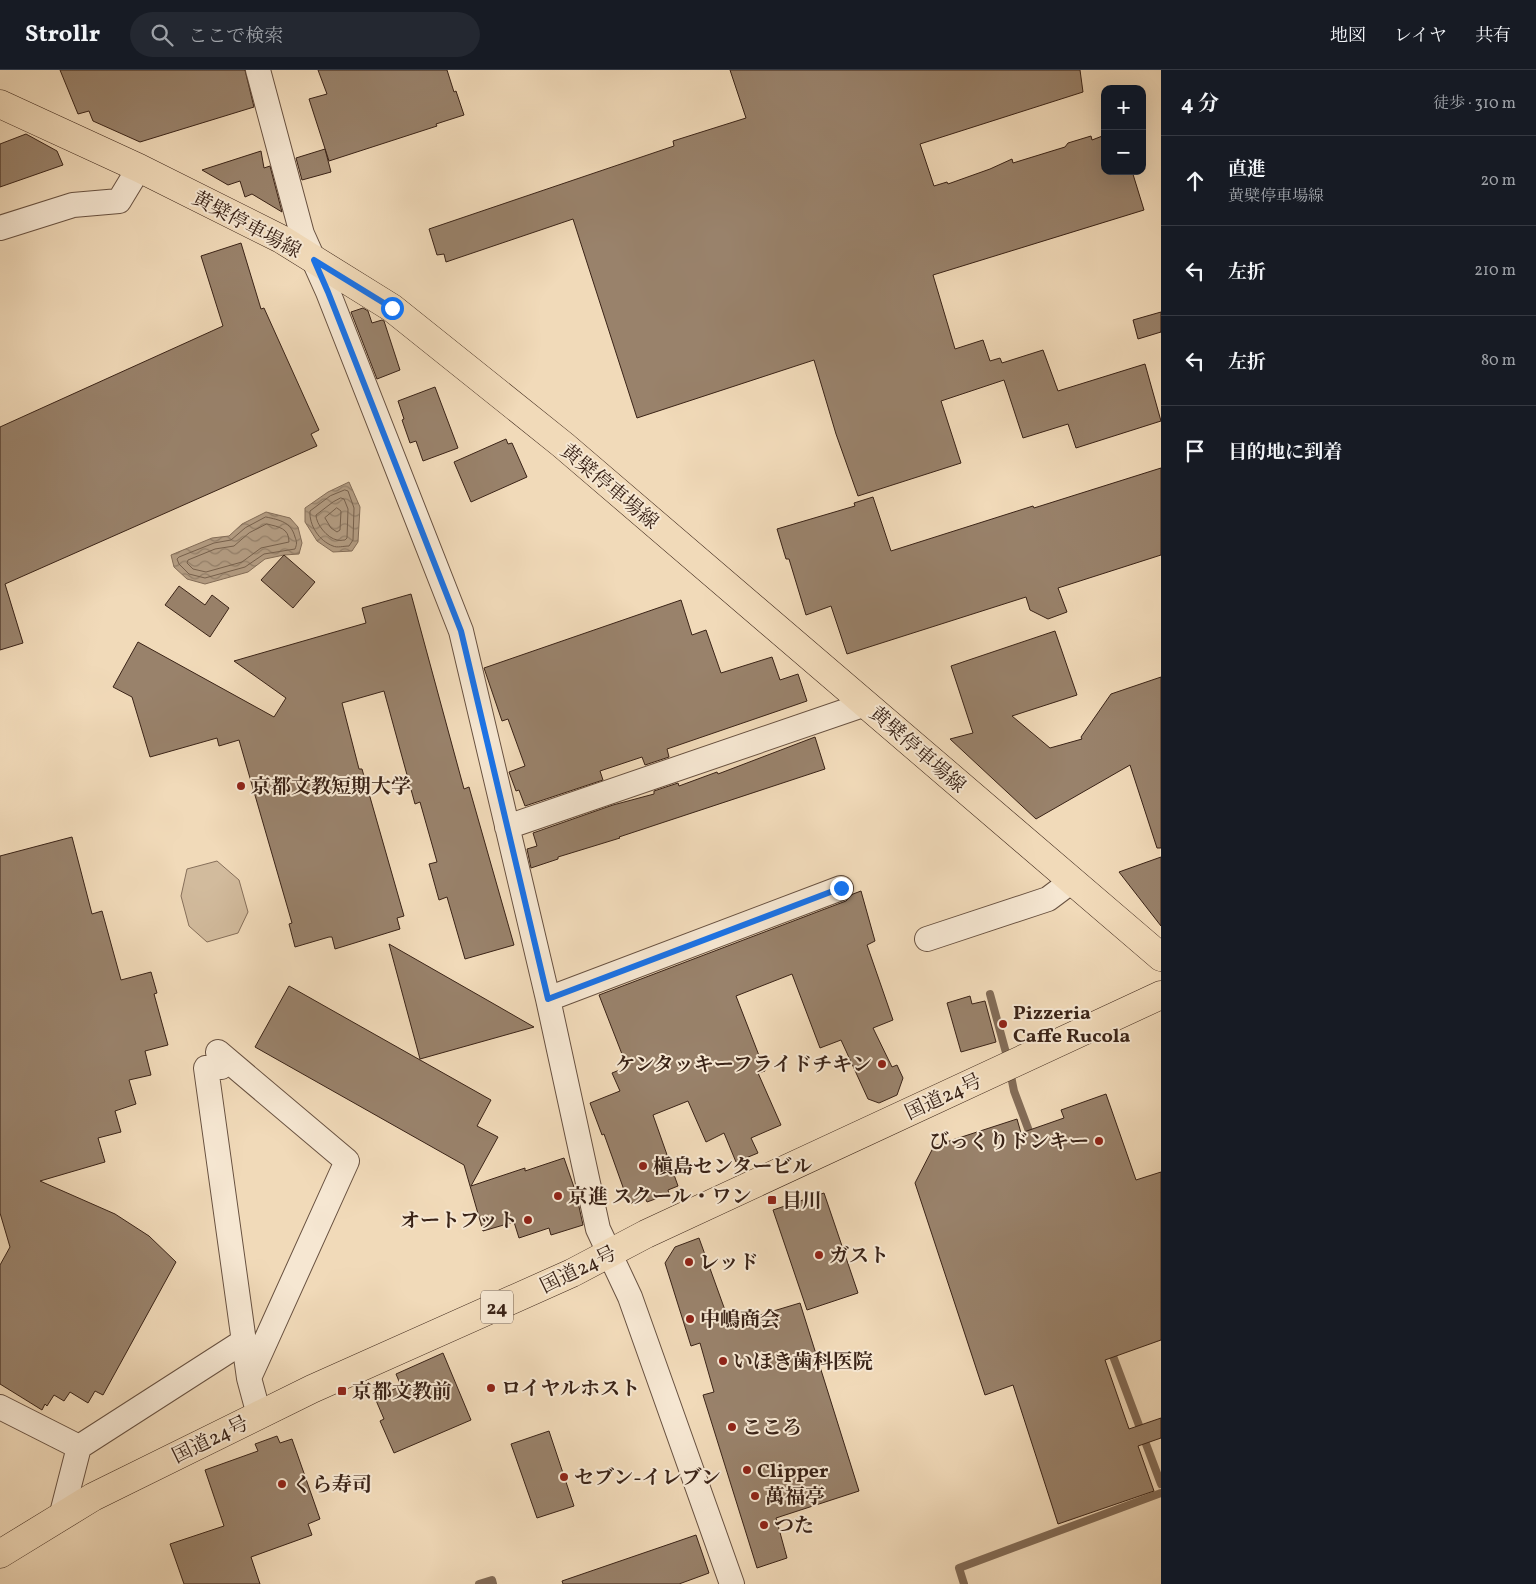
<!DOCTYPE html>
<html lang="ja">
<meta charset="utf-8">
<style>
:root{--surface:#171b24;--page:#242831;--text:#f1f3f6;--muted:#9ea1a6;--line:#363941}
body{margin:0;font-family:Vollkorn,"Noto Serif JP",serif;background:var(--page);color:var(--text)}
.controls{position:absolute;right:15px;top:15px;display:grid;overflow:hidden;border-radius:10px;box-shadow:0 5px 20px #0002}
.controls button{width:45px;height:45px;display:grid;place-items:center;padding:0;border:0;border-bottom:1px solid var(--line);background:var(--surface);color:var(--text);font:25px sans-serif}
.stop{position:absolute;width:15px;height:15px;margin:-11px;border:4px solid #1a73e8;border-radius:50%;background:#fff}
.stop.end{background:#1a73e8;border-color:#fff;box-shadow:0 1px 5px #0008}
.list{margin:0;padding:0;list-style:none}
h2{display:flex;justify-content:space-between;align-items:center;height:65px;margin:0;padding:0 20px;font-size:21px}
h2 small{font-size:16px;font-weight:400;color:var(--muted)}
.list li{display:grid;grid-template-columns:32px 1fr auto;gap:15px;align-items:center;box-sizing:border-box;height:90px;padding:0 20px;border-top:1px solid var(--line)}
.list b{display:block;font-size:19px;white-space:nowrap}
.list p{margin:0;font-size:16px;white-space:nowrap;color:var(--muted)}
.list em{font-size:16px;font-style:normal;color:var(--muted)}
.icon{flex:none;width:28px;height:28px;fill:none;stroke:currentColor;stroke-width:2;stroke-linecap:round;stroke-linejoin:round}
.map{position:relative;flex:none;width:1161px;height:1514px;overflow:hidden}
header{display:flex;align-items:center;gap:30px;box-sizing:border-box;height:70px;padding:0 25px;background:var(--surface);border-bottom:1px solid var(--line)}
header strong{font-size:24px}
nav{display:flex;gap:28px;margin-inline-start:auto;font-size:18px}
.search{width:350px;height:45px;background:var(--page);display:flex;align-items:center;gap:12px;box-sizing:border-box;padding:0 18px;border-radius:28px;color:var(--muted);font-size:19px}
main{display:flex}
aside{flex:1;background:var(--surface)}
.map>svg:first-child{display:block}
.green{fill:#d2bb9d;stroke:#866f5a}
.water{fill:url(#water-waves);stroke:#836c57}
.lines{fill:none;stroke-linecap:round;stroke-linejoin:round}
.shore{stroke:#76604c;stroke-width:1}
.stream{stroke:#836c57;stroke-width:8}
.building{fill:#99826b;stroke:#3a2317}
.minor-casing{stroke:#685140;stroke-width:26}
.major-casing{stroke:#3a2317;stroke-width:29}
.highway-casing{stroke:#3a2317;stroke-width:29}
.minor{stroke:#f6e7d2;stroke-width:24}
.major{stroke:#f1dab9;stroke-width:28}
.highway{stroke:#f1dab9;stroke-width:28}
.route{stroke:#1a73e8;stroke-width:6}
.poi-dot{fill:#8f2418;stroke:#f6e7d2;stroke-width:2}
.labels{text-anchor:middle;stroke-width:4;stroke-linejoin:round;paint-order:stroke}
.shield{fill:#f6e7d2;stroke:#725e4f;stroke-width:1}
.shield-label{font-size:19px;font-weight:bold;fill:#3a2317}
.street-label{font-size:20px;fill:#3a2317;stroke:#f6e7d2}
.poi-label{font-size:20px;font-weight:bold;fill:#3a2317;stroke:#f6e7d2;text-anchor:start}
</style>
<header>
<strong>Strollr</strong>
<div class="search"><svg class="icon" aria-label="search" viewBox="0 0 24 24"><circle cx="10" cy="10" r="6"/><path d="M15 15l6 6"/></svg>ここで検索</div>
<nav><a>地図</a><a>レイヤ</a><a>共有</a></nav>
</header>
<main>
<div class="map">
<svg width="1161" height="1514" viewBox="0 0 1161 1514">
<defs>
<pattern id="water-waves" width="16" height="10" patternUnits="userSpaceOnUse" patternTransform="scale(1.25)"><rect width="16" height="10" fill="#b39c82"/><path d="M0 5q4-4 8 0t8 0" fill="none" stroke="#937f69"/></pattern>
</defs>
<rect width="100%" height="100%" fill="#f1dab9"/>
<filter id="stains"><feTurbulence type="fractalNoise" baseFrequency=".004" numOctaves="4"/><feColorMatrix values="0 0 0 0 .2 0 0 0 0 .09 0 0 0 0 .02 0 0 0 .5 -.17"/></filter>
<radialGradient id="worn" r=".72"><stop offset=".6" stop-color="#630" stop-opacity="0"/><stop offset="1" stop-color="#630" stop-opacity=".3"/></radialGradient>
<path class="green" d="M217,791l22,19 9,32 -10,21 -31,9 -18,-16 -8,-30 6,-27z"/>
<path class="water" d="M349,412l11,25 -2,35 -6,9 -19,1 -16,-11 -12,-19v-14l23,-16z
M266,442l24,6 8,9 4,16 -3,11 -15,1 -19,4 -17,13 -43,12 -18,-5 -13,-12 -3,-12 41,-17 17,-2 13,-12z"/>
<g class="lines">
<path class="shore" d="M345,420l3,1 6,17 -1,32 -4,6c-5,0 -12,2 -16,0 -14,-5 -24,-21 -23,-35l20,-15z
M341,428l3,1 4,10 -1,29 -2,2c-3,0 -5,1 -8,0 -10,-2 -21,-16 -21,-25l17,-13z
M337,438l4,3 -1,19 -3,2 -6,-4 -6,-10z
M266,447c14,3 25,5 29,20 2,5 2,7 0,12l-31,5 -19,13 -40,11 -16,-4 -10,-10 -2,-5 2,-2 35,-14 17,-3 14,-12z
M267,454c12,3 22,4 22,18l-28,6 -19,14 -36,10 -13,-3 -6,-6 1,-3 27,-11 19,-3 15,-13z"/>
<path class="stream" d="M990,924l18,66
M1010,1001l4,20 18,48
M1110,1278l51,136
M479,1514l13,-4 1,4
M964,1514l-5,-16 202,-75"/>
</g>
<path class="building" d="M60,0h185l9,37 -114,35 -47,-21 -4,-10 -11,3z
M318,0h129l7,22 2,-1 8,24 -28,9 1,2 -108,35 -20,-62 18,-5z
M730,0h350l3,22 -163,52 14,42 13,-4 1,2 42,-15 22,-10 1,4 52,-16 3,-4 23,-7 1,4 13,-5v36h27l12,39 -211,65 22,74 28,-9 7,21 10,-3 2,5 41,-13 15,41 87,-27 16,57 -85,27 -8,-24 -45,14 -19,-58 -63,21 20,62 -103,33 -22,-62 -22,-74 -177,58 -64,-199 -127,43 -2,-8 -7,1 -8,-26 245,-83 -1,-5 73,-23z
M26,64l31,17 6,14 -63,22v-43z
M325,79l6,23 -29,8 -6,-22z
M261,81l3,17 6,-2 12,46 -30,-18 -7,3 -5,-16 -12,4 -26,-15z
M241,173l20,66 3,-1 55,122 -8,4 6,12 -312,138 18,59 -23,7v-223l223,-101 -22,-70z
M363,238l5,3 4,12 10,-3 2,1 16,49 -23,9 -26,-67z
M1161,242v20l-23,7 -5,-19z
M435,317l23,61 -35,13 -7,-20 -6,2 -8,-23 2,-1 -6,-18z
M506,369l2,5 4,-1 15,34 -56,25 -17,-40z
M1161,398v87l-103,33 9,24 -19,7 -18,-9 -4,-13 -179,57 -16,-48 -25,9 -17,-56h-3l-9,-30 78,-23 -1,-3 19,-6 18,54 142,-45 1,2z
M284,485l31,27 -22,26 -32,-28z
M179,516l26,19 7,-10 17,13 -19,29 -45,-32z
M411,524l53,195 5,-2 45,158 -49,14 -18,-62 -8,3 -10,-36 8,-2 -17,-60 -5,2 -31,-113 -42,12 17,66h3l42,147 -7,2 3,11 -65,20 -3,-12h-3l-34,10 -6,-23 3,-1 -53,-183 -20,6 -2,-8 -67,19 -18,-60 -19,-10 25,-45 136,75 12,-19 -52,-37 132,-38 -4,-15z
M681,530l11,35 14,-5 15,43 51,-16 8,23 18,-6 9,27 -140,48 2,8 -24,8 -3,-8 -42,14 3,9 -78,26 -6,-16 -3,1 -7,-19 16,-6 -17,-47 -6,2 -18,-53z
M1055,561l22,64 -65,21 38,32 32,-9 -1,-2 30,-43 50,-17v171h-4l-27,-83 -94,54 -86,-80 23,-6 -22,-67z
M815,667l10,32 -206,68 1,1 -62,19v2l-27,9 -4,-19 10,-3 -4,-13 80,-28 41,-11v-3l24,-8 1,3 38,-14 1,2z
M72,767l20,77 10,-3 19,69 30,-8 6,21 -3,1 14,51 -23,6 6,24 -22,5 7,24 -21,7 6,21 -23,6 7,24 -65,19 75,33 34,22 27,26 -73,133 -8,-4 -7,12 -18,-11 -6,9 -10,-6 -7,11 -2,-2 -3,6 -42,-26v-119l10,-18 -10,-34v-357z
M1161,787v69l-42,-54z
M861,821l14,50 -8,4 26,75 -20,8 19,39 5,-2 6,13 -6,17 -18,8 -11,-4 -27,-59 -21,8 -28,-74 -56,22 29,75 -7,2 23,52 -30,13 7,15 -22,9 -12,-29 -18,9 -18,-41 -35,14 25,71 -10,4 1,4 -22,8 -2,-4 -16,6 -25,-70 -2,1 -12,-32 30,-12 -8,-18 15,-6 -28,-72 247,-94 7,-7z
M389,874l105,60 40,23 -114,32z
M289,916l202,114 -14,26 21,11 -27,49 54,-18v3l39,-13 12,35 7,32 -32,10 -2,-7 -30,10 -5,-16 -31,9 -19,-66 -209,-118z
M970,926l2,8 13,-3 11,41 -35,10 -14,-49z
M1106,1024l30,86 25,-8v168l-56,20 24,69 32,-11v20l-23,8 16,45 -96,33 -45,-139 -28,10 -70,-212 19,-37 83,-27 4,14 43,-15 -3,-8z
M824,1123l34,100 -51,17 -34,-100z
M699,1168l31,86 70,-21 59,188 -83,27 11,40 -30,10 -54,-173 11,-3 -14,-49 -9,3 -26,-83 10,-16z
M443,1283l28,67 -77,33 -14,-32 4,-2 -9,-21 26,-12 -5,-12z
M549,1361l25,75 -37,12 -26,-74z
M277,1366l3,7 12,-4 28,80 -12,5 4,11 -61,22 9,27h-76l-14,-40 54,-18 -19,-56 53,-19 -3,-7z
M696,1465l13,38 -30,11h-116l-1,-3z"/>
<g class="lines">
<defs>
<path id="minor" d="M258,0l44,164 26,58 133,339 87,368 50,230 32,68 102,287
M0,158l73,-23 46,-4 20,-33
M507,757l359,-123
M927,869l121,-40 24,-18
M548,929l293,-111
M249,1308l-43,-310 15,-1 -3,-15 129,109 -98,217 10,37
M0,1337l79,40 -18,70
M79,1377l165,-106"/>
<path id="major" d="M0,34l139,64 142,71 111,69 171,137 598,512"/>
<path id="highway" d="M0,1484l93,-57 219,-108 260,-116 74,-39 515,-239"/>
</defs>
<use href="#minor" class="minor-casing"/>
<use href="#major" class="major-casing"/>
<use href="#highway" class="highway-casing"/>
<use href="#minor" class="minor"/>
<use href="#major" class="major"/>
<use href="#highway" class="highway"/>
</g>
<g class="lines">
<path class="route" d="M392,238l-78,-48 14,32 133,339 87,368 293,-111"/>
</g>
<g class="poi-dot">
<circle cx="241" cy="716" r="5"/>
<circle cx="1003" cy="954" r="5"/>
<circle cx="882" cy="994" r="5"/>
<circle cx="1099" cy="1071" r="5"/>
<circle cx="643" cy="1096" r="5"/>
<circle cx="558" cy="1126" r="5"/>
<rect x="767" y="1125" width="10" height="10" rx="2.5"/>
<circle cx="528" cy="1150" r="5"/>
<circle cx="819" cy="1185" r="5"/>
<circle cx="689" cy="1192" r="5"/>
<circle cx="690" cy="1249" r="5"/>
<circle cx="723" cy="1291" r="5"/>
<circle cx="491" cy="1318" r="5"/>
<rect x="337" y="1316" width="10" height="10" rx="2.5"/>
<circle cx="732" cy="1357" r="5"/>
<circle cx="747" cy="1400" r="5"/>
<circle cx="564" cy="1407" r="5"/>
<circle cx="282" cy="1414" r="5"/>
<circle cx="755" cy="1426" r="5"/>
<circle cx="764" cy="1455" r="5"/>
</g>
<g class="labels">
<rect class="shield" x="481" y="1220.5" width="32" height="33" rx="4"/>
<g class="shield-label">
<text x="497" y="1244">24</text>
</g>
<g class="street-label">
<text transform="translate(247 154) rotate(28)" y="7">黄檗停車場線</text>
<text transform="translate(610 416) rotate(40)" y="7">黄檗停車場線</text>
<text transform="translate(918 679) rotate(41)" y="7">黄檗停車場線</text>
<text transform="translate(943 1026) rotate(-25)" y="7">国道24号</text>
<text transform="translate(578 1199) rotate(-26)" y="7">国道24号</text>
<text transform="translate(210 1369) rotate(-26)" y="7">国道24号</text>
</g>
<g class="poi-label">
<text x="251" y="723">京都文教短期大学</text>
<text x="1013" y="949">Pizzeria<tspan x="1013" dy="23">Caffe Rucola</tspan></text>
<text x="872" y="1001" text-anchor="end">ケンタッキーフライドチキン</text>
<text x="1089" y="1078" text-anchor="end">びっくりドンキー</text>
<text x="653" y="1103">槇島センタービル</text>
<text x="568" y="1133">京進 スクール・ワン</text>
<text x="782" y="1137">目川</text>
<text x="518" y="1157" text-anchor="end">オートフット</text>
<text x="829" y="1192">ガスト</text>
<text x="699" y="1199">レッド</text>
<text x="700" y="1256">中嶋商会</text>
<text x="733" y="1298">いほき歯科医院</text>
<text x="501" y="1325">ロイヤルホスト</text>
<text x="352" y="1328">京都文教前</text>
<text x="742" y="1364">こころ</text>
<text x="757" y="1407">Clipper</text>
<text x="574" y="1414">セブン-イレブン</text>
<text x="292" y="1421">くら寿司</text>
<text x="765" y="1433">萬福亭</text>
<text x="774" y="1462">つた</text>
</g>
</g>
<rect width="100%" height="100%" filter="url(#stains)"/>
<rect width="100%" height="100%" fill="url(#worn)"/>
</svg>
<div class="controls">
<button>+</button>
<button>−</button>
</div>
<div class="stop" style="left:392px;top:238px"></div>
<div class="stop end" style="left:841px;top:818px"></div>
</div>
<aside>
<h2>4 分<small>徒歩 · 310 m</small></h2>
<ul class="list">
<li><svg class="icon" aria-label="ahead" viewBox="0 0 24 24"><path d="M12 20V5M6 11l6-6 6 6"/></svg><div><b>直進</b><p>黄檗停車場線</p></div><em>20 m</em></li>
<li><svg class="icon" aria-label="left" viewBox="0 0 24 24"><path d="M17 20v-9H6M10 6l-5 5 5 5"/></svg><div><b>左折</b></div><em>210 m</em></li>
<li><svg class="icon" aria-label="left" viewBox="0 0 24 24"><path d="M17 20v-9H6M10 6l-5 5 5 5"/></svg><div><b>左折</b></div><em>80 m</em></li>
<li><svg class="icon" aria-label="arrive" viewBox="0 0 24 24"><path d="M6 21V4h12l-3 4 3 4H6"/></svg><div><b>目的地に到着</b></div></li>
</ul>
</aside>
</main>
